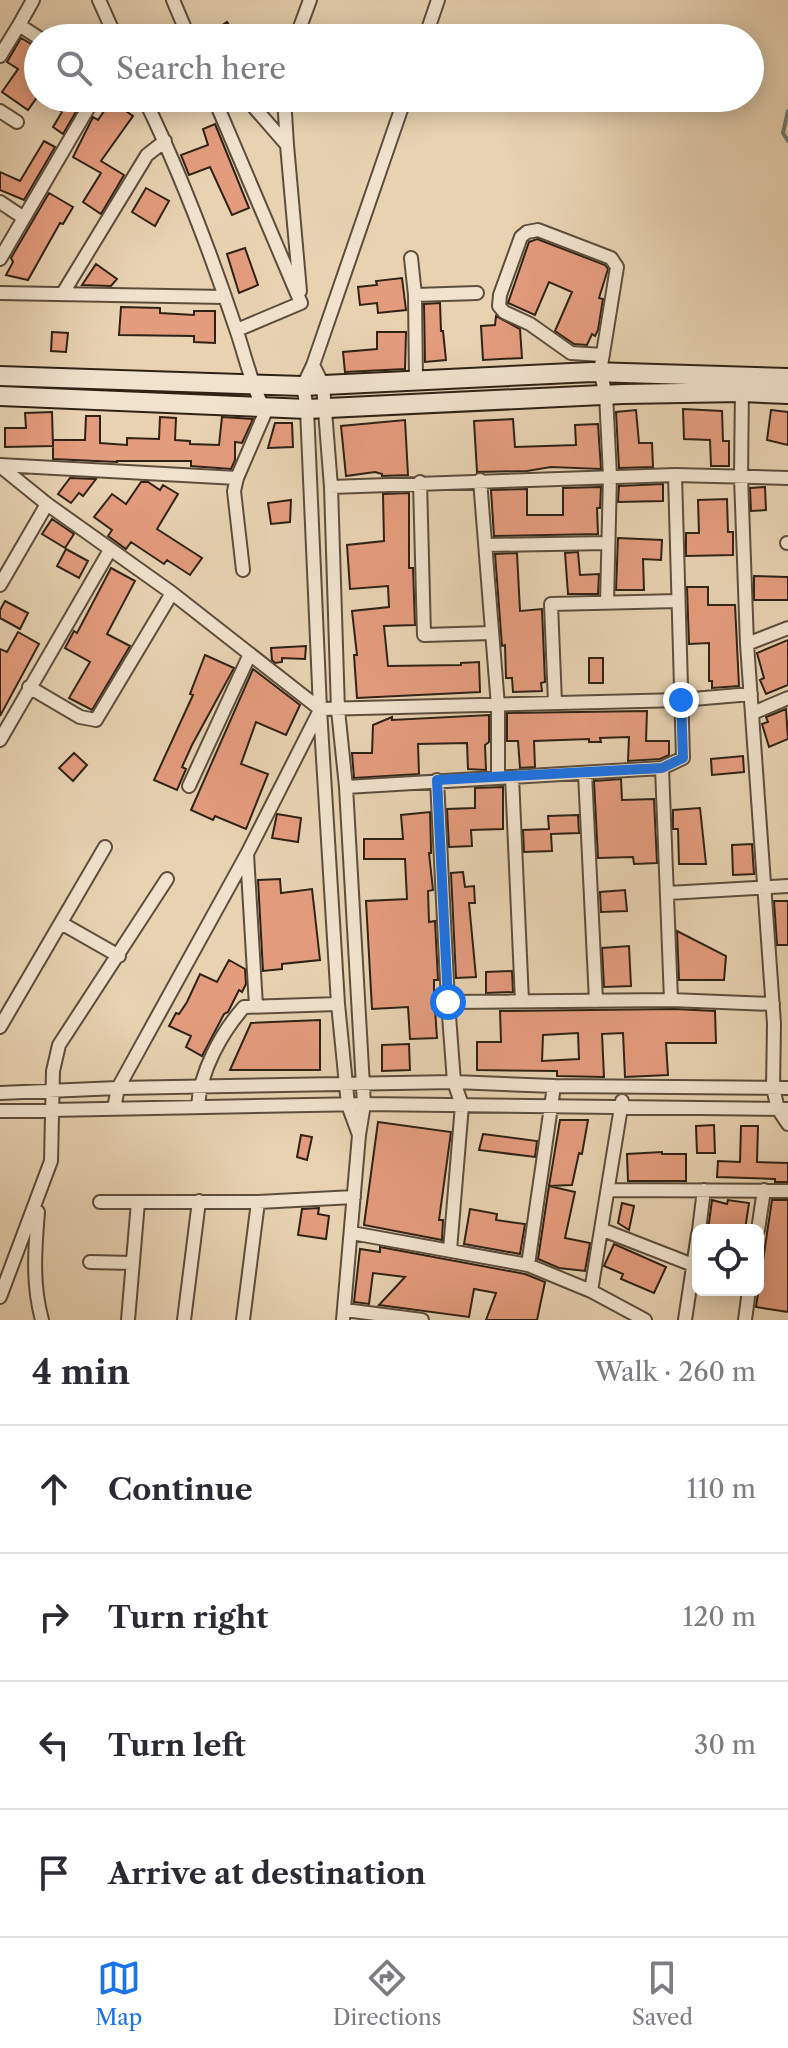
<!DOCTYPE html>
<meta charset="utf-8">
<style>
:root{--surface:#fff;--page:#f2f2f3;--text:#2b2b33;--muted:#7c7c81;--line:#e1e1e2;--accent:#1a73e8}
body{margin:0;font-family:"Libre Caslon Text",serif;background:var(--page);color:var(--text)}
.controls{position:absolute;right:24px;bottom:24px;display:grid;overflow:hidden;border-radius:12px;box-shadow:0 4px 20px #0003}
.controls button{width:72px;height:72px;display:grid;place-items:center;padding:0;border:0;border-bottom:2px solid var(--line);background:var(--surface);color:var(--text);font:40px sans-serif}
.stop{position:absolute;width:24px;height:24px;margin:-18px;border:6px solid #1a73e8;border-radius:50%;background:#fff}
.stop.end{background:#1a73e8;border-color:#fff;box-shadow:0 2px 8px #0008}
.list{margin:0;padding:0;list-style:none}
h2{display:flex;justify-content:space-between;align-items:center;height:104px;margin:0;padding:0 32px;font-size:34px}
h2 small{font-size:26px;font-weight:400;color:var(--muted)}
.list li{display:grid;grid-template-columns:52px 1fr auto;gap:24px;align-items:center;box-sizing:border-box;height:128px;padding:0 32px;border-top:2px solid var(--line)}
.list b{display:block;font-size:30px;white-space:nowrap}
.list em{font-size:26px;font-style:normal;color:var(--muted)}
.icon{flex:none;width:44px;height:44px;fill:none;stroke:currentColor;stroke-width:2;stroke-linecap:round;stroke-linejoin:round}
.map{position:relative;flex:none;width:788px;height:1320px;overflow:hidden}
.search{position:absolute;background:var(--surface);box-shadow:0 4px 20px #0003;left:24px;right:24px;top:24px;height:88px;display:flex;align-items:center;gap:20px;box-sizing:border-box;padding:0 28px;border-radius:44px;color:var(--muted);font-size:30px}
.sheet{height:616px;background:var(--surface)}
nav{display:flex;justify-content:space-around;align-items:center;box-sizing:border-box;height:112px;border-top:2px solid var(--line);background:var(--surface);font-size:22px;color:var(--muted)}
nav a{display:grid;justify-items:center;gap:4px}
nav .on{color:var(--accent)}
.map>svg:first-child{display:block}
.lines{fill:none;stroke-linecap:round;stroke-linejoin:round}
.stream{stroke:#6d7b71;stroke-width:4}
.building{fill:#e49c7e;stroke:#2f2215;stroke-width:2;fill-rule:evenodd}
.street-casing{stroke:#5d4e3c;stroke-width:16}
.secondary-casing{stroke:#2f2215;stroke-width:22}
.street{stroke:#f0e2cd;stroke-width:12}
.secondary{stroke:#f0e2cd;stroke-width:18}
.route{stroke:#1a73e8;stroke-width:10}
</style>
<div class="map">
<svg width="788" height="1320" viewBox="0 0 788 1320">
<rect width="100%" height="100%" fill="#e8d2b2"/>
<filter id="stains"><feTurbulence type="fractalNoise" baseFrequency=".0025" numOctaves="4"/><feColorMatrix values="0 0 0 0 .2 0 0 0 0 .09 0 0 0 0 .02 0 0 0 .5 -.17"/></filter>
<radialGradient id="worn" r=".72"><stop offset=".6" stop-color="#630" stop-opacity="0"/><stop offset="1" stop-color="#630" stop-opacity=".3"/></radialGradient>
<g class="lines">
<path class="stream" d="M788,111l-5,22 5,8"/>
</g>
<path class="building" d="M227,22l11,16h-34z
M21,38l17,10v48l-10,14 -26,-18 16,-23 -11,-7z
M41,98h43l-21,36 -10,-7 9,-15z
M111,101l22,15 -32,45 23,14 -23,39 -18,-12 18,-29 -28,-16 20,-40 5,3z
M215,124l34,84 -17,7 -22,-48 -21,8 -8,-20 27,-10 -5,-16z
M44,141l11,6 -31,53 -24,-10v-18l20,9z
M146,188l23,13 -14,25 -23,-14z
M49,193l24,14 -10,17 -3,-1 -32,57 -22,-5 7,-13 -2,-4z
M537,239l68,26 3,4 -9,29 4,1 -5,31 -3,6 -3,-2 -5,11 -13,-1 -19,-13 17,-39 -23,-10 -14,33 -27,-12 21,-61z
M245,248l13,37 -19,8 -12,-39z
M96,264l21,15 -6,7 -29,-1z
M402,278l4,32 -28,3 -1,-10 -17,2 -2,-18 19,-2 -1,-4z
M440,303l1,28h2l3,29 -21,2 -1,-58z
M121,307l39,1v5l34,2v-4h21v32l-21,-1v-6l-75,-1z
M496,316l24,13 2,29 -39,2 -2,-34 14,-1z
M52,332l16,1 -2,19 -15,-1z
M377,332h29l-1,37 -60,3 -2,-20 34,-3z
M683,409l39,2 1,30h6v25h-18l-1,-26 -26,-1z
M636,410l3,33h13l1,24 -34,1 -3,-56z
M771,410l17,2v33l-21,-5z
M52,412l1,34 -48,1v-19h21l-1,-15z
M86,416h14v27l27,2v-7l32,1 1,-22 16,1 -1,22 15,1v3l29,1 3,-28 31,2 -11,24 -7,-1v18l-4,9 -40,-3v-5h-75l2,1 -65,-3v-19h32z
M513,419l2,28 61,-2 -1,-20 23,-1 3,45 -50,-2 -24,4 -50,1 -3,-51z
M405,420l3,55 -26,1v-2l-7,-2 -29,4 -5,-50z
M275,423h17l1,24 -25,1z
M70,478l26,1 -13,17 -4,-3 -8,10 -13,-9z
M141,482h7l12,8 3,-5 15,9 -21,35 45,29 -12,17 -23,-15 -3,4 -33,-22 -5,7 -18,-13 4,-6 -18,-13 18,-23 14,10z
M663,484v17l-45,1 1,-16z
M601,487l-1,21h-3l1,26 -104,2 -3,-46 36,-1v26h36v-27z
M765,487l1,23 -15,1 -1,-23z
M409,493v75h4l2,57 -31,1 4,40 73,-1v-2l18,-1 1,30 -123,6 -3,-43h3l-5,-44 37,-4 -1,-21 -38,3 -3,-44 37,-4 -1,-47z
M727,499l1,33h5v23l-47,1v-23h13l-1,-33z
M291,500l-1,22 -19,2 -3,-21z
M52,519l22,15 -9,14 -23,-14z
M618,538l44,2 -1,20 -18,-1 1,31h-28z
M66,549l22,12 -9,17 -22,-12z
M578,552l2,23 19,-1 -1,20h-30l-3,-41z
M517,553l3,58 22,-2 3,73 -4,1 1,8 -29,1 -1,-14h-6l-1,-33 -3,1 -7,-92z
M111,568l24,13 -28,53 23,12 -38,64 -23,-12 21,-36 -25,-14 9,-17 3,2z
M754,576l34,1v23h-34z
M687,587h21v18h27l4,81 -27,2v-7h-3v-38l-20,1z
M5,601l23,12 -8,16 -20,-11v-8z
M18,632l21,12 -39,72v-67l7,3z
M788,640v45l-22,9 -6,-14 4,-2 -7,-25z
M306,646l-1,13 -23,-1v4l-7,1 -3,-3 -1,-12z
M205,655l29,13 -42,77 -10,22 4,2 -9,21 -23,-10 39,-85 -3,-1z
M589,658h14v25h-14z
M253,669l47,36 -14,30 -30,-13 -15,42 27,10 -22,55 -31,-13 -2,4 -22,-10z
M786,709l2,30 -19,8 -7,-23 6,-2 -2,-5z
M647,711l-1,30h23v14l-9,4 -32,2 1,-24 -29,1 1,4h-12v-3l-55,2 1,26 -15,1 -2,-27h-11v-28z
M489,715v27l-4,3 1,25 -18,-1 -1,-26 -49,1 1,30 -65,4 -2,-25h20l1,-28 19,-8v3z
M74,753l13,12 -14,16 -14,-13z
M743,756l1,16 -32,3 -1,-16z
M621,779l1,21 32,-1 3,64 -23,1 -1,-7 -35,1 -4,-77z
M503,787v42l-32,1 1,16 -23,1 -2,-38 28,-1v-20z
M700,808l6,56h-27l-1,-35h-5v-19z
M430,812l1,36v5h-2l4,37 -5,1 1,31 6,-1 3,59h-4v14l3,44 -27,1 -2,-32 -36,2 -6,-108 41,-2 -2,-40h-41v-20h39l-2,-24z
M277,814l24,4 -3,24 -26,-4z
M578,815l1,18 -28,1 1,17 -28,1 -1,-22 26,-1 -1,-13z
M752,844l2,30 -21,1 -1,-30z
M463,872l2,15 9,-1 1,17h-6l7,74 -20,1 -5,-105z
M280,879l1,14 31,-4 8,71 -38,4v5l-19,2 -5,-91z
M625,890l2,21 -26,1 -1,-20z
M774,901h14v44h-11z
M677,931l49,25 -2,24h-45z
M629,946l2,40 -27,1 -2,-39z
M229,960l16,9 1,15 -4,8 -3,-2 -11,22 -4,2 -22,42 -16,-9 5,-11 -22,-10 7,-13 3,1 8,-12 13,-28 17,8z
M512,971l1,21 -27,1v-21z
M675,1009l40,2 1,32h-50l2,32 -43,2 -2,-44 -21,1 2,43 -47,-1v-5l-80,-1v-28h24l-1,-31zM578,1033l1,26 -37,2 1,-26z
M320,1020v50h-90l21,-47z
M409,1044l1,26 -28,1v-26z
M560,1120h28l-6,34 -3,-1 -7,32 -23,1z
M378,1122l73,10 -12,88h4l-1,20 -78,-15z
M714,1125l1,28h-18l-1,-27z
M741,1126h17l-1,36 31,1v19h-13v-3l-58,-2 1,-16 22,1z
M483,1134l54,7 -2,16 -56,-7z
M301,1135l11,2 -5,23 -10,-3z
M662,1152v2h24v27h-58l-1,-27z
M549,1186l26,6 -10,46 25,5 -5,28 -26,-3 -21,-9z
M712,1200l15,4 1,-4 21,3 -4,27h-37z
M772,1200h16v112l-32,-5z
M622,1203l12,3 -5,24 -11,-7z
M319,1208l-1,6 11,2 -3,23 -28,-4 4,-26z
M470,1209l27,5 -1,6 29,4 -5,30 -56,-10z
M614,1244l52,23 -12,26 -33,-14 2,-5 -19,-8z
M380,1247l145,27 20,8 -8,38h-51l10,-27 -22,-4 -5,28 -90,-12 26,-28 -32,-4 -4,31 -15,-2 6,-53 20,3z"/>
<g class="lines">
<defs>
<path id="street" d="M99,0l17,38
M173,0l16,38
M19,25l14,-25
M296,38l14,-38
M425,38l13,-38
M0,56l19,-31 20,13
M144,98c36,74 66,153 92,231 9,26 14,51 26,76
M214,98l87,205 -64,27
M246,98l41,47 13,146
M284,98l3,47
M0,111l17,11
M0,202l24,16
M411,258l4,37 1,86
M0,259l94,-161
M0,293l225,4
M63,293l84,-138 18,-14
M415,295l62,-2
M603,355l-32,-2 -41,-29 -26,-12 -5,-6 1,-11 21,-58 6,-5 11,-2 73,28 6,9 -17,105 6,22 4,82 -3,127
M313,365l10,20 8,102 7,223 8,77 18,317 -5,31 -16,185
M742,386l-1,91 6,167 27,380 -1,64 5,21 10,15
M0,465l237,13
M0,466l47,38 125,89 148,116 361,-9 70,-6
M480,480l18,226v71
M420,482l4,153 68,-2
M331,487l344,-12 113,3
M787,543h1
M485,545l123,-2
M243,570l-9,-79 3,-13 31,-72
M0,585l47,-81
M747,644l41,-16
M29,687l51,30 16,3 76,-127
M555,703l-4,-99 127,-3
M753,713l35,-15
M0,740l110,-190
M662,768l9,232
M585,773l11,228
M512,777l10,224
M437,780l11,222 6,80 8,23 -12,145
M189,786l61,-132
M346,787l316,-19 21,-10 -8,-283
M247,854l9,152
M668,893l120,-7
M61,923l58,33
M448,1002l223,-2 102,4
M0,1027l105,-180
M0,1093l118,-5 336,-6 100,4 234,2
M198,1106c2,-34 23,-73 46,-99l94,-3
M114,1108l4,-20 129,-234 72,-142
M0,1111l364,-7 424,5
M359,1135l-11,-30 -10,-101 -18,-295 -13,-300 -4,-23 10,-21 92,-267
M609,1190l179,1
M100,1202h158l96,-5
M38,1212c-3,37 -6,72 4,108
M603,1230l90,35
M699,1230l5,-40
M758,1230l6,-40
M352,1233l176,32 63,26 54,29
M90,1262l43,1
M528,1265l26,-179
M591,1291l31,-190
M0,1297l51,-136 2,-90 6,-26 108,-166
M345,1310l77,10
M128,1320l10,-118
M184,1320l15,-119
M243,1320l15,-118
M685,1320l13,-86
M745,1320l4,-30"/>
<path id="secondary" d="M0,376l303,10 289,-14 196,6
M0,396l307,13 316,-15 119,-2 46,2"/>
</defs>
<use href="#street" class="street-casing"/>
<use href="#secondary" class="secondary-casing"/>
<use href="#street" class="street"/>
<use href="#secondary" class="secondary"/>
</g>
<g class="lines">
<path class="route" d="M448,1002l-11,-222 225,-12 21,-10 -2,-58"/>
</g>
<rect width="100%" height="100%" filter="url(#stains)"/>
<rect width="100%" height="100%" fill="url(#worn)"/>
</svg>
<div class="controls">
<button><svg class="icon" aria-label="locate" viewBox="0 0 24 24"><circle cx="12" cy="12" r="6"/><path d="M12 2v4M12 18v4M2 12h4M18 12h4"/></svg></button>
</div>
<div class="stop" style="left:448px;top:1002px"></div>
<div class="stop end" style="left:681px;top:700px"></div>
<div class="search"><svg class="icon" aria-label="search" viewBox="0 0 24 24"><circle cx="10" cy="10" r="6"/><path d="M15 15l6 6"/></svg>Search here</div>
</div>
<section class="sheet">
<h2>4 min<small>Walk · 260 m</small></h2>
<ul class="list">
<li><svg class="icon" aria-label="ahead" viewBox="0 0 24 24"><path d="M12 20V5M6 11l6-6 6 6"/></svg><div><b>Continue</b></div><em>110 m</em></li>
<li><svg class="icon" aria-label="right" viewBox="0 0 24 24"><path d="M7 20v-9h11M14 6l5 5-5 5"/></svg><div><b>Turn right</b></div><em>120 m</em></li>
<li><svg class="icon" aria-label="left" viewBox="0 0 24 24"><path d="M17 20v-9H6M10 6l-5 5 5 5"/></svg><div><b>Turn left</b></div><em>30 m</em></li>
<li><svg class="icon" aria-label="arrive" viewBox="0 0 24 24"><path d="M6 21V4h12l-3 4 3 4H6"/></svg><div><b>Arrive at destination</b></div></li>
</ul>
</section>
<nav>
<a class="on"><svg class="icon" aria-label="map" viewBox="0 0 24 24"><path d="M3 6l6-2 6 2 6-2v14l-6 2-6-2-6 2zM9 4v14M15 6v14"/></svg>Map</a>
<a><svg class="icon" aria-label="directions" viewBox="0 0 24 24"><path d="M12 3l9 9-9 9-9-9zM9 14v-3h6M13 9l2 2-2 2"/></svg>Directions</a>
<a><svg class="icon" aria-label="saved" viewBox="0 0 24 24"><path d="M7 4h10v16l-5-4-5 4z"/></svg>Saved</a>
</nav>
